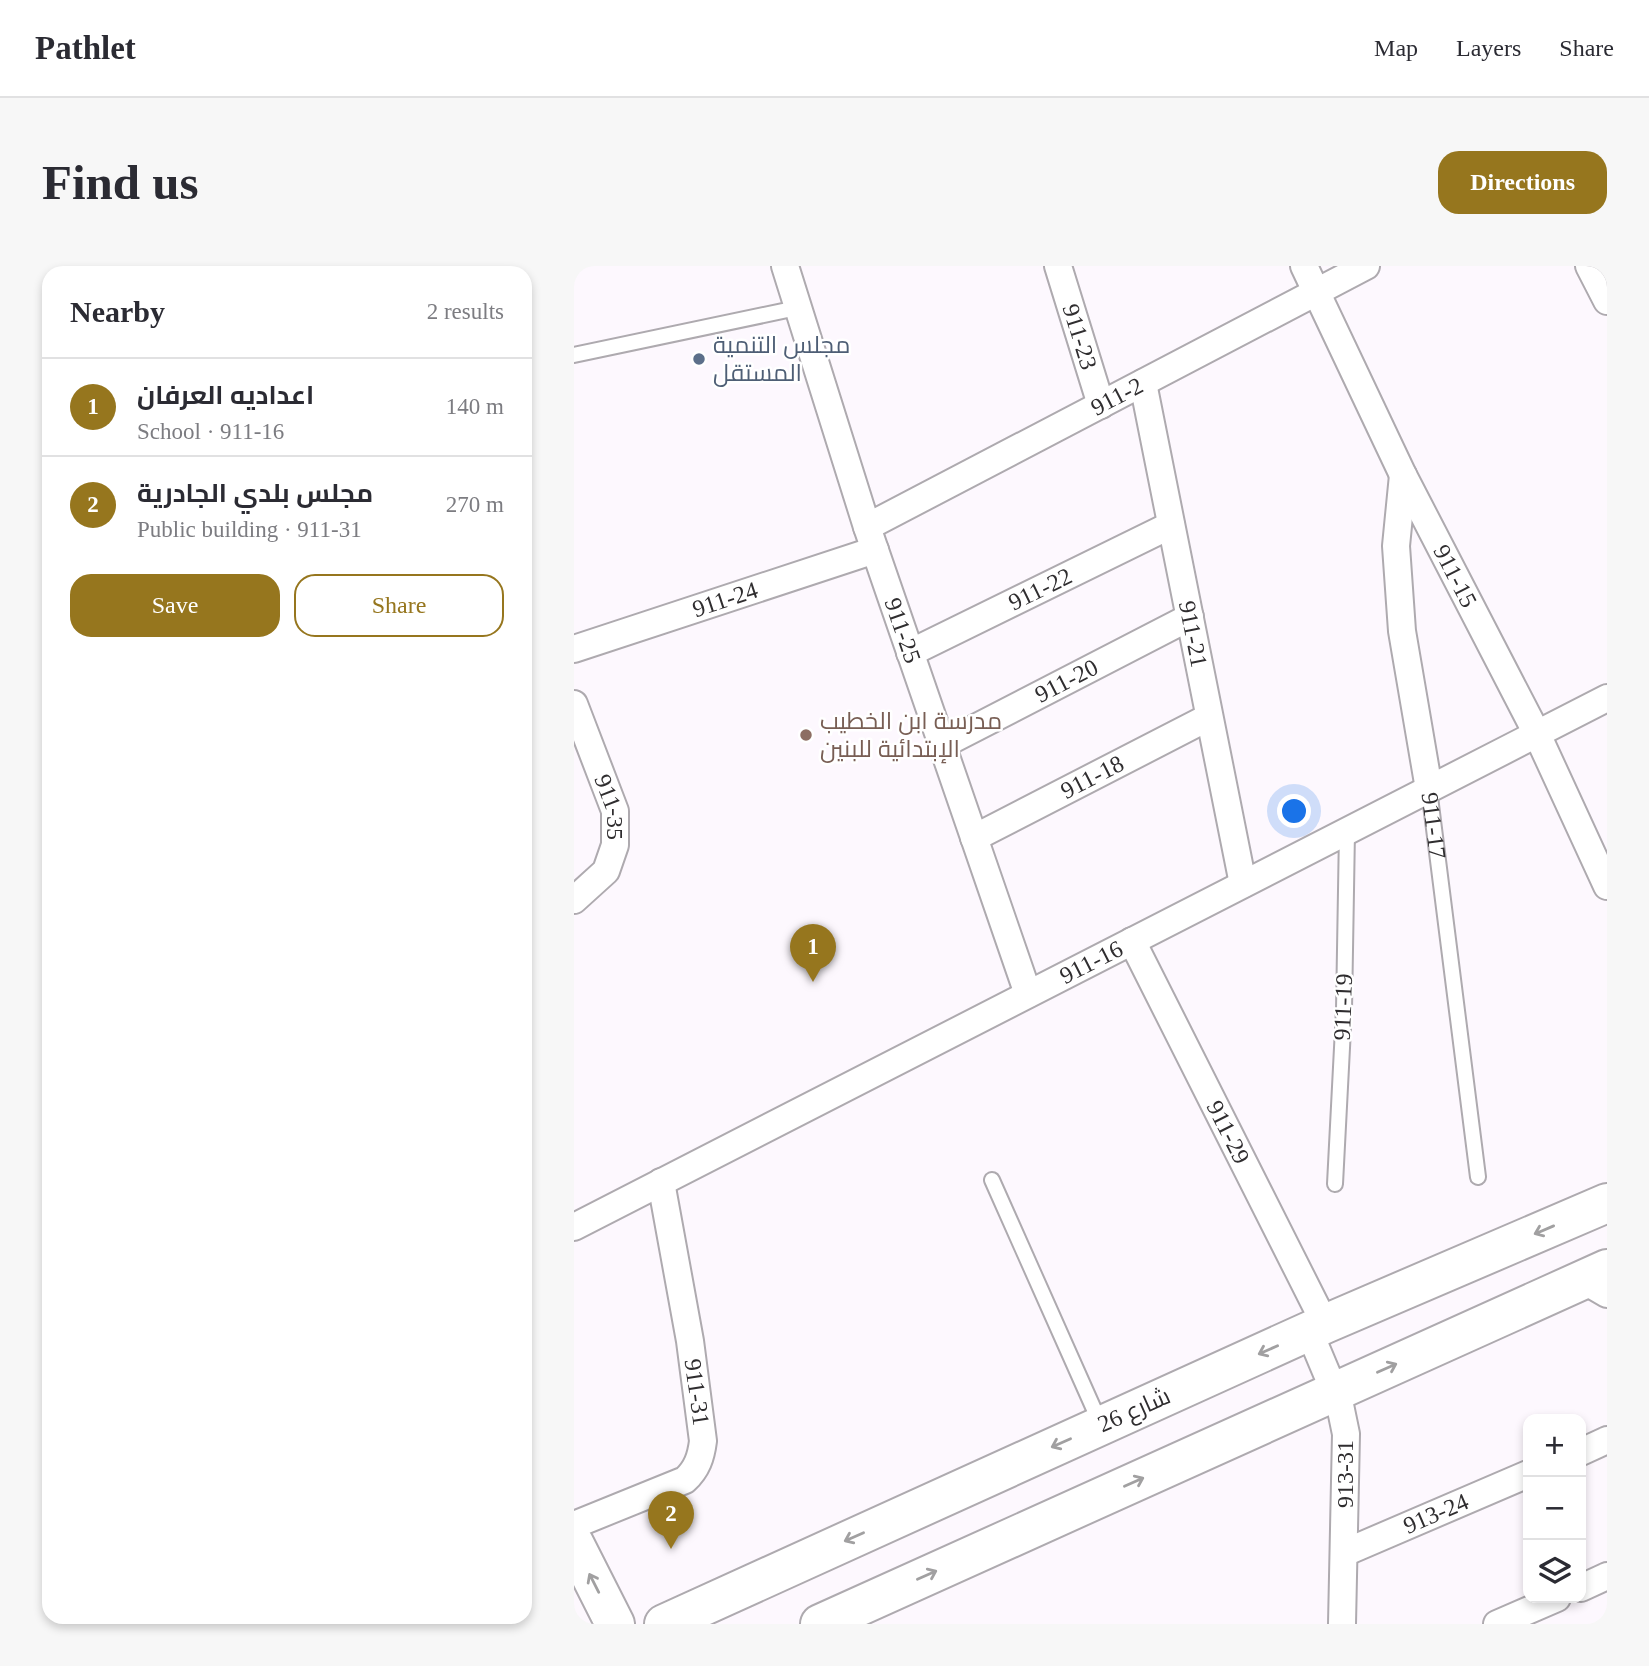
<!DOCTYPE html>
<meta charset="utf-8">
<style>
:root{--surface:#fff;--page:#f7f7f7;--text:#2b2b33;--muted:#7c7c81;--line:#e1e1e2;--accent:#96761e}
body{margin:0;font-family:"Times New Roman",Cairo,serif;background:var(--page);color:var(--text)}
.controls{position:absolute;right:21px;bottom:21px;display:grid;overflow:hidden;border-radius:14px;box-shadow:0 4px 10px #0003}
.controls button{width:63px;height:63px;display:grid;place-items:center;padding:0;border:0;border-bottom:2px solid var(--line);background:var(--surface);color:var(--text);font:35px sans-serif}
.you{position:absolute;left:721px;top:546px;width:24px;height:24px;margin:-18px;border:5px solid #fff;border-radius:50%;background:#1a73e8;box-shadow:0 0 0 10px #1a73e833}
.badge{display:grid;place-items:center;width:46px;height:46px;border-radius:50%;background:var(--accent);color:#fff;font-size:23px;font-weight:700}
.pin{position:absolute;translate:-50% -58px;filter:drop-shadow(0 2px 4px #0008)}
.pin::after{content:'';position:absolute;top:37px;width:24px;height:21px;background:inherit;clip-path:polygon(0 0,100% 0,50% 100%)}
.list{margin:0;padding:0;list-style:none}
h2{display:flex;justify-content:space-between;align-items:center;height:91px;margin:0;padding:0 28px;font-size:30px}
h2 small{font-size:23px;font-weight:400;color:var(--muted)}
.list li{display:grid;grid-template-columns:46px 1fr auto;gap:21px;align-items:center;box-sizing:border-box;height:98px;padding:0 28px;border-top:2px solid var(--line)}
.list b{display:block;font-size:26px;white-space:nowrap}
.list p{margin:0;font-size:23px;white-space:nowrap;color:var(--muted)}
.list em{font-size:23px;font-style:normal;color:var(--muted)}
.actions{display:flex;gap:14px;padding:21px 28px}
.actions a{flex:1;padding:16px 0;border:2px solid var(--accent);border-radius:21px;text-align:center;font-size:24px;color:var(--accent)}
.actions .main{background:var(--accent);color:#fff}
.icon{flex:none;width:38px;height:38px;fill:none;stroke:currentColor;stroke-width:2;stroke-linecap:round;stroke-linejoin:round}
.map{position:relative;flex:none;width:1033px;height:1358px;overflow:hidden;border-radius:21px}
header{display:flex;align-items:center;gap:42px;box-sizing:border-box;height:98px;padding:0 35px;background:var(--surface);border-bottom:2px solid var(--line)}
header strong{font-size:33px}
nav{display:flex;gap:38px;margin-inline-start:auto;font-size:24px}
.intro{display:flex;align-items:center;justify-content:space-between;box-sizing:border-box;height:168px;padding:0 42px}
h1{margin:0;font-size:49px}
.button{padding:18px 32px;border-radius:21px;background:var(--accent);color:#fff;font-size:24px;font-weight:700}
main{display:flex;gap:42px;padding:0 42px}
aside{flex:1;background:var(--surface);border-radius:21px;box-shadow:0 4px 10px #0003}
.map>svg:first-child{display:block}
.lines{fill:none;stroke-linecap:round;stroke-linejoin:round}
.lane-casing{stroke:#aeaaaf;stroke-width:18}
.street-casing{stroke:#aeaaaf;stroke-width:30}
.secondary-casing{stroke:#aeaaaf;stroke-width:42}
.lane{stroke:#fff;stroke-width:14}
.street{stroke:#fff;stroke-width:26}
.secondary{stroke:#fff;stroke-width:38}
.oneway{stroke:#a1a0a1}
.service-dot{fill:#5c6f8a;stroke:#fff;stroke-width:2.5}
.education-dot{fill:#8d6e63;stroke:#fff;stroke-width:2.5}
.labels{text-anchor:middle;stroke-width:5;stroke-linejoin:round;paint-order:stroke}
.street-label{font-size:24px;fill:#2f2d2f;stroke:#fff}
.service-label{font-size:24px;fill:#4e5e75;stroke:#fff;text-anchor:start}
.education-label{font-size:24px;fill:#785e54;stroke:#fff;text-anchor:start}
</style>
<header>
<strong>Pathlet</strong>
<nav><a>Map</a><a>Layers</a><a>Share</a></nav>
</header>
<div class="intro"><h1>Find us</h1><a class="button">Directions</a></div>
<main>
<aside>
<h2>Nearby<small>2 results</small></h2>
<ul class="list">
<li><span class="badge">1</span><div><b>اعداديه العرفان</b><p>School · 911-16</p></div><em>140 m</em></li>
<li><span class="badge">2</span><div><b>مجلس بلدي الجادرية</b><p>Public building · 911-31</p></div><em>270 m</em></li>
</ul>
<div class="actions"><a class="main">Save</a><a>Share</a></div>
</aside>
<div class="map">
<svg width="1033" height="1358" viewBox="0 0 1033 1358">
<rect width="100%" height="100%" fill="#fdf8fe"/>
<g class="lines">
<defs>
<g id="lane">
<path d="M0,89l223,-47"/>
<path id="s1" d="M855,523l49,388"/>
<path d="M418,914l109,245"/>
<path d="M761,918l9,-175 3,-178"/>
</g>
<g id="street">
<path id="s2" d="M211,0l82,261 161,467"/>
<path id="s3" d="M484,0l43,139"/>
<path id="s4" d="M730,0l99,209 134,259 70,152"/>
<path d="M1015,0l18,35"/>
<path id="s5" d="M569,117l100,501"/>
<path d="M829,209l-7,71 6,85 27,158"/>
<path id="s6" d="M293,261l499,-261"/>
<path id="s7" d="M0,383l301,-99"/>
<path id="s8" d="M336,387l261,-128"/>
<path id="s9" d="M0,438l41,107v34l-9,26 -32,29"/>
<path id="s10" d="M368,479l248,-128"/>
<path id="s11" d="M400,572l235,-121"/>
<path id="s12" d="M558,675l193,383"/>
<path id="s13" d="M0,961l1033,-529"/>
<path d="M1009,1014l24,14"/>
<path d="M735,1065l31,74 6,29 -4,190"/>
<path d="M1007,1186l26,-12"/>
<path d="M0,1259l111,-45c12,-11 16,-23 18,-39l-13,-100 -29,-159"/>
<path id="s14" d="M770,1287l184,-79"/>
<path d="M1007,1322l26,-12"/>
<path d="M923,1358l60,-26"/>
</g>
<path id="secondary" d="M0,1277l41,81
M90,1358l661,-300 282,-121
M246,1358l787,-355"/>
</defs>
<use href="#lane" class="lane-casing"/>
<use href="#street" class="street-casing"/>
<use href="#secondary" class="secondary-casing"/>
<use href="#lane" class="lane"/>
<use href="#street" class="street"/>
<use href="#secondary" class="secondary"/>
</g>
<defs><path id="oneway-shaft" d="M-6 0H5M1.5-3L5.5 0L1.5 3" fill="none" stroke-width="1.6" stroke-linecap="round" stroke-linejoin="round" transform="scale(1.75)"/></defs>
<g class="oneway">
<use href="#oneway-shaft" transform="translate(970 964) rotate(157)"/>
<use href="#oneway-shaft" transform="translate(694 1084) rotate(156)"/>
<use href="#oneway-shaft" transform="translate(813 1102) rotate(-24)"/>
<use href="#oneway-shaft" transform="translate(487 1177) rotate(156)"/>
<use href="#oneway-shaft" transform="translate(560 1216) rotate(-24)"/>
<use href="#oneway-shaft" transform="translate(280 1271) rotate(156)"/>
<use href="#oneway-shaft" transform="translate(353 1309) rotate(-24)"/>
<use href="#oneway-shaft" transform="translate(20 1317) rotate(-117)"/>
</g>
<circle class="service-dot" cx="125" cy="93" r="7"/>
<circle class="education-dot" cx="232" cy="469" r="7"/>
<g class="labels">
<g class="street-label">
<text dy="8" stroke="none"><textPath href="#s3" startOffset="74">911-23</textPath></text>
<text dy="8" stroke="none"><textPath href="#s6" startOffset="282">911-2</textPath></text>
<text dy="8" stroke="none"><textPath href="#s4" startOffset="345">911-15</textPath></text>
<text dy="8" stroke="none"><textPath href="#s8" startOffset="145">911-22</textPath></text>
<text dy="8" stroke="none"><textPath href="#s7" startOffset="159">911-24</textPath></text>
<text dy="8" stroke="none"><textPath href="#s2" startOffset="383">911-25</textPath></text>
<text dy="8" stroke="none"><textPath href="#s5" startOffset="256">911-21</textPath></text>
<text dy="8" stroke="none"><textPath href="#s10" startOffset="140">911-20</textPath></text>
<text dy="8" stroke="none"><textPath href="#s11" startOffset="133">911-18</textPath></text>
<text dy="8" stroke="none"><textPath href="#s9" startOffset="110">911-35</textPath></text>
<text dy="8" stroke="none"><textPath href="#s1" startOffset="37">911-17</textPath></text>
<text dy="8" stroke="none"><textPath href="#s13" startOffset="581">911-16</textPath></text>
<text transform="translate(769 741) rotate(-88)" y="8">911-19</text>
<text dy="8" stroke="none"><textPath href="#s12" startOffset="214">911-29</textPath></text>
<text transform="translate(123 1126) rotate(82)" y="8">911-31</text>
<text transform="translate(560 1144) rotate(-24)" y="8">شارع 26</text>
<text transform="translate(771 1208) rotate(-90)" y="8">913-31</text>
<text dy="8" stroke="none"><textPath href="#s14" startOffset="100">913-24</textPath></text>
</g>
<g class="service-label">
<text x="139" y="87">مجلس التنمية<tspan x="139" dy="28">المستقل</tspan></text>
</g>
<g class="education-label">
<text x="246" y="463">مدرسة ابن الخطيب<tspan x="246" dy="28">الإبتدائية للبنين</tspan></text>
</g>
</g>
</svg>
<div class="controls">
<button>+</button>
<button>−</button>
<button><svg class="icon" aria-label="layers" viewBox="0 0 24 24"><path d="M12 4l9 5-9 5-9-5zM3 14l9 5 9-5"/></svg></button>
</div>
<div class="you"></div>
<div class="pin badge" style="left:239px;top:716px">1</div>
<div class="pin badge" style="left:97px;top:1283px">2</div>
</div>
</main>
